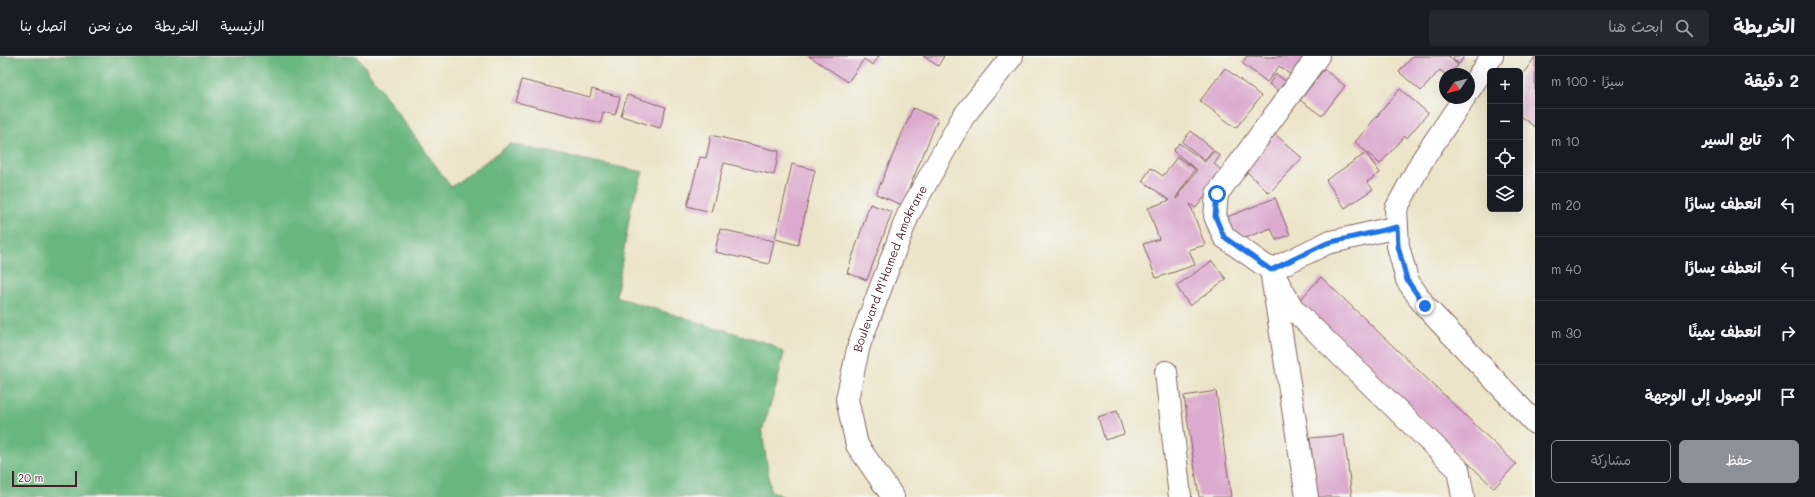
<!DOCTYPE html>
<html lang="ar">
<meta charset="utf-8">
<style>
:root{--surface:#171b24;--page:#242831;--text:#f1f3f6;--muted:#9ea1a6;--line:#363941;--accent:#8c9099}
body{margin:0;font-family:Mali,"Playpen Sans Arabic",sans-serif;background:var(--page);color:var(--text);direction:rtl}
.controls{position:absolute;right:12px;top:12px;display:grid;overflow:hidden;border-radius:6px;box-shadow:0 4px 16px #0002}
.controls button{width:36px;height:36px;display:grid;place-items:center;padding:0;border:0;border-bottom:1px solid var(--line);background:var(--surface);color:var(--text);font:20px sans-serif}
.compass{position:absolute;left:1439px;top:12px;width:36px;height:36px;border-radius:50%;background:var(--surface);box-shadow:0 4px 16px #0002;rotate:235deg}
.scale{position:absolute;left:12px;bottom:10px;width:65px;box-sizing:border-box;padding-left:4px;border:2px solid #4a1f2b;border-top:0;font-size:11px;line-height:14px;white-space:nowrap;color:#4a1f2b;-webkit-text-stroke:3px #f6f6f2;paint-order:stroke}
.stop{position:absolute;width:12px;height:12px;margin:-9px;border:3px solid #1a73e8;border-radius:50%;background:#fff}
.stop.end{background:#1a73e8;border-color:#fff;box-shadow:0 1px 4px #0008}
.list{margin:0;padding:0;list-style:none}
h2{display:flex;justify-content:space-between;align-items:center;height:52px;margin:0;padding:0 16px;font-size:17px}
h2 small{font-size:13px;font-weight:400;color:var(--muted)}
.list li{display:grid;grid-template-columns:26px 1fr auto;gap:12px;align-items:center;box-sizing:border-box;height:64px;padding:0 16px;border-top:1px solid var(--line)}
.list b{display:block;font-size:15px;white-space:nowrap}
.list em{font-size:13px;font-style:normal;color:var(--muted)}
.actions{display:flex;gap:8px;padding:12px 16px}
.actions a{flex:1;padding:9px 0;border:1px solid var(--accent);border-radius:6px;text-align:center;font-size:14px;color:var(--accent)}
.actions .main{background:var(--accent);color:#fff}
.icon{flex:none;width:22px;height:22px;fill:none;stroke:currentColor;stroke-width:2;stroke-linecap:round;stroke-linejoin:round}
.map{position:relative;flex:none;width:1535px;height:441px;overflow:hidden;direction:ltr}
header{display:flex;align-items:center;gap:24px;box-sizing:border-box;height:56px;padding:0 20px;background:var(--surface);border-bottom:1px solid var(--line)}
header strong{font-size:19px}
nav{display:flex;gap:22px;margin-inline-start:auto;font-size:14px}
.search{width:280px;height:36px;background:var(--page);display:flex;align-items:center;gap:10px;box-sizing:border-box;padding:0 14px;border-radius:6px;color:var(--muted);font-size:15px}
main{display:flex}
aside{flex:1;background:var(--surface)}
.map>svg:first-child{display:block}
.forest{fill:#69b67f;stroke:#5a6a55}
.building{fill:#dcaacf}
.lines{fill:none;stroke-linecap:round;stroke-linejoin:round}
.minor-casing{stroke:#836462;stroke-width:24}
.major-casing{stroke:#836462;stroke-width:24}
.minor{stroke:#fff;stroke-width:22}
.major{stroke:#fff;stroke-width:22}
.route{stroke:#1a73e8;stroke-width:5}
.labels{text-anchor:middle;stroke-width:3;stroke-linejoin:round;paint-order:stroke}
.street-label{font-size:12px;fill:#4a1f2b;stroke:#f6f6f2}
</style>
<header>
<strong>الخريطة</strong>
<div class="search"><svg class="icon" aria-label="search" viewBox="0 0 24 24"><circle cx="10" cy="10" r="6"/><path d="M15 15l6 6"/></svg>ابحث هنا</div>
<nav><a>الرئيسية</a><a>الخريطة</a><a>من نحن</a><a>اتصل بنا</a></nav>
</header>
<main>
<aside>
<h2>2 دقيقة<small>سيرًا · 100 m</small></h2>
<ul class="list">
<li><svg class="icon" aria-label="ahead" viewBox="0 0 24 24"><path d="M12 20V5M6 11l6-6 6 6"/></svg><div><b>تابع السير</b></div><em>10 m</em></li>
<li><svg class="icon" aria-label="left" viewBox="0 0 24 24"><path d="M17 20v-9H6M10 6l-5 5 5 5"/></svg><div><b>انعطف يسارًا</b></div><em>20 m</em></li>
<li><svg class="icon" aria-label="left" viewBox="0 0 24 24"><path d="M17 20v-9H6M10 6l-5 5 5 5"/></svg><div><b>انعطف يسارًا</b></div><em>40 m</em></li>
<li><svg class="icon" aria-label="right" viewBox="0 0 24 24"><path d="M7 20v-9h11M14 6l5 5-5 5"/></svg><div><b>انعطف يمينًا</b></div><em>30 m</em></li>
<li><svg class="icon" aria-label="arrive" viewBox="0 0 24 24"><path d="M6 21V4h12l-3 4 3 4H6"/></svg><div><b>الوصول إلى الوجهة</b></div></li>
</ul>
<div class="actions"><a class="main">حفظ</a><a>مشاركة</a></div>
</aside>
<div class="map">
<svg width="1535" height="441" viewBox="0 0 1535 441">
<rect width="100%" height="100%" fill="#f6f6f2"/>
<filter id="ink" filterUnits="userSpaceOnUse"><feTurbulence type="fractalNoise" baseFrequency=".025" numOctaves="2"/><feDisplacementMap in="SourceGraphic" scale="8" xChannelSelector="R" yChannelSelector="G"/><feConvolveMatrix kernelMatrix="1 2 1 2 8 2 1 2 1" color-interpolation-filters="sRGB"/></filter>
<filter id="wash" filterUnits="userSpaceOnUse"><feTurbulence type="fractalNoise" baseFrequency=".012" numOctaves="4" result="noise"/><feDisplacementMap in="SourceGraphic" scale="16" xChannelSelector="R" yChannelSelector="G"/><feGaussianBlur stdDeviation="0.9" result="paint"/><feColorMatrix in="noise" values="0 0 0 0 0 0 0 0 0 0 0 0 0 0 0 0 0 1.4 0 .05"/><feComposite in="paint" operator="in"/></filter>
<g filter="url(#wash)">
<rect width="100%" height="100%" fill="#ece4c8"/>
<path class="forest" d="M0,0h357l94,131 59,-43 133,28 -12,35 -15,90 154,47 14,9 -8,34 -14,44 9,60 13,6h-784z"/>
<g id="blocks">
<path class="building" d="M809,0h70l-6,9 -9,-6 -16,23z
M923,0h21l-6,10z
M1247,0l23,1 37,-1 -15,20 -13,-10 -12,16 -25,-19z
M1413,0h38l-2,1 9,8 -8,9h-5l-5,-4 -19,21 -22,-19z
M1454,0h10l-5,8 -7,-5z
M1535,1v70l-15,-11v-38z
M1225,12l36,28 -25,32 -36,-27z
M1324,13l21,17 -23,30 -22,-16z
M1276,18l11,8 -7,10 -11,-8z
M522,24l68,17 2,-8 28,8 -5,18 -12,-3 -2,11 -85,-21z
M1400,33l28,24 -21,25 -2,-2 -25,28 -25,-22z
M627,39l39,12 -6,21 -39,-12z
M913,52l25,11 -36,86 -26,-11z
M1191,75l22,18 -8,11 -23,-18z
M1275,78l27,24 -33,35 -26,-25z
M711,79l68,16 -5,24 -50,-12 -13,49 -24,-6 13,-49 6,1z
M1179,87l26,19 9,-11 6,5 -6,8 10,8 -28,36 -6,-4 15,41 -16,5 6,15 -39,13 -13,-34 16,-5 -11,-31 22,-8 -28,-19 9,-13 12,8 14,-19 18,12 -20,30 6,-3 -3,-1 19,-25 -24,-19z
M1366,97l14,20 -13,9 6,7 -28,19 -19,-28z
M792,108l23,6 -17,75 -23,-6z
M1275,142l15,37 -14,5 -5,-12 -34,13 -10,-24z
M870,148l22,8 -25,68 -20,-7z
M720,173l54,12 -5,23 -54,-12z
M1212,205l14,18 -36,27 -14,-20z
M1321,221l195,187 -22,24 -195,-187z
M1216,335l15,106h-32l-15,-101z
M1117,355l7,23 -19,6 -7,-23z
M1344,379l8,62h-35l-7,-59z"/>
</g>
</g>
<g filter="url(#ink)">
<use href="#blocks" fill-opacity="0" stroke="#836462" stroke-width="1"/>
<g class="lines">
<defs>
<path id="minor" d="M1318,0l-101,138 -2,22 9,21 47,33 22,39 165,160 5,28
M1469,34l23,-34
M1464,42l-41,61 -27,50 2,37 9,34 18,26 110,117
M1166,316l14,125
M1307,441l-36,-227 56,-27 70,-16"/>
<g id="major">
<path id="s1" d="M893,441l-36,-52 -10,-46 12,-54 49,-130 55,-98 49,-61"/>
</g>
</defs>
<use href="#minor" class="minor-casing"/>
<use href="#major" class="major-casing"/>
<use href="#minor" class="minor"/>
<use href="#major" class="major"/>
</g>
</g>
<g class="lines" filter="url(#ink)">
<path class="route" d="M1217,138l-2,22 9,21 47,33 56,-27 70,-16 1,19 9,34 18,26"/>
</g>
<g class="labels">
<g class="street-label">
<text dy="4" stroke="none"><textPath href="#s1" startOffset="248">Boulevard M'Hamed Amokrane</textPath></text>
</g>
</g>
</svg>
<div class="controls">
<button>+</button>
<button>−</button>
<button><svg class="icon" aria-label="locate" viewBox="0 0 24 24"><circle cx="12" cy="12" r="6"/><path d="M12 2v4M12 18v4M2 12h4M18 12h4"/></svg></button>
<button><svg class="icon" aria-label="layers" viewBox="0 0 24 24"><path d="M12 4l9 5-9 5-9-5zM3 14l9 5 9-5"/></svg></button>
</div>
<svg class="compass" viewBox="-18 -18 36 36"><path d="M0-13l5 13h-10z" fill="#e53935"/><path d="M0 13l5-13h-10z" fill="#9ea1a6"/></svg>
<div class="scale">20 m</div>
<div class="stop" style="left:1217px;top:138px"></div>
<div class="stop end" style="left:1425px;top:250px"></div>
</div>
</main>
